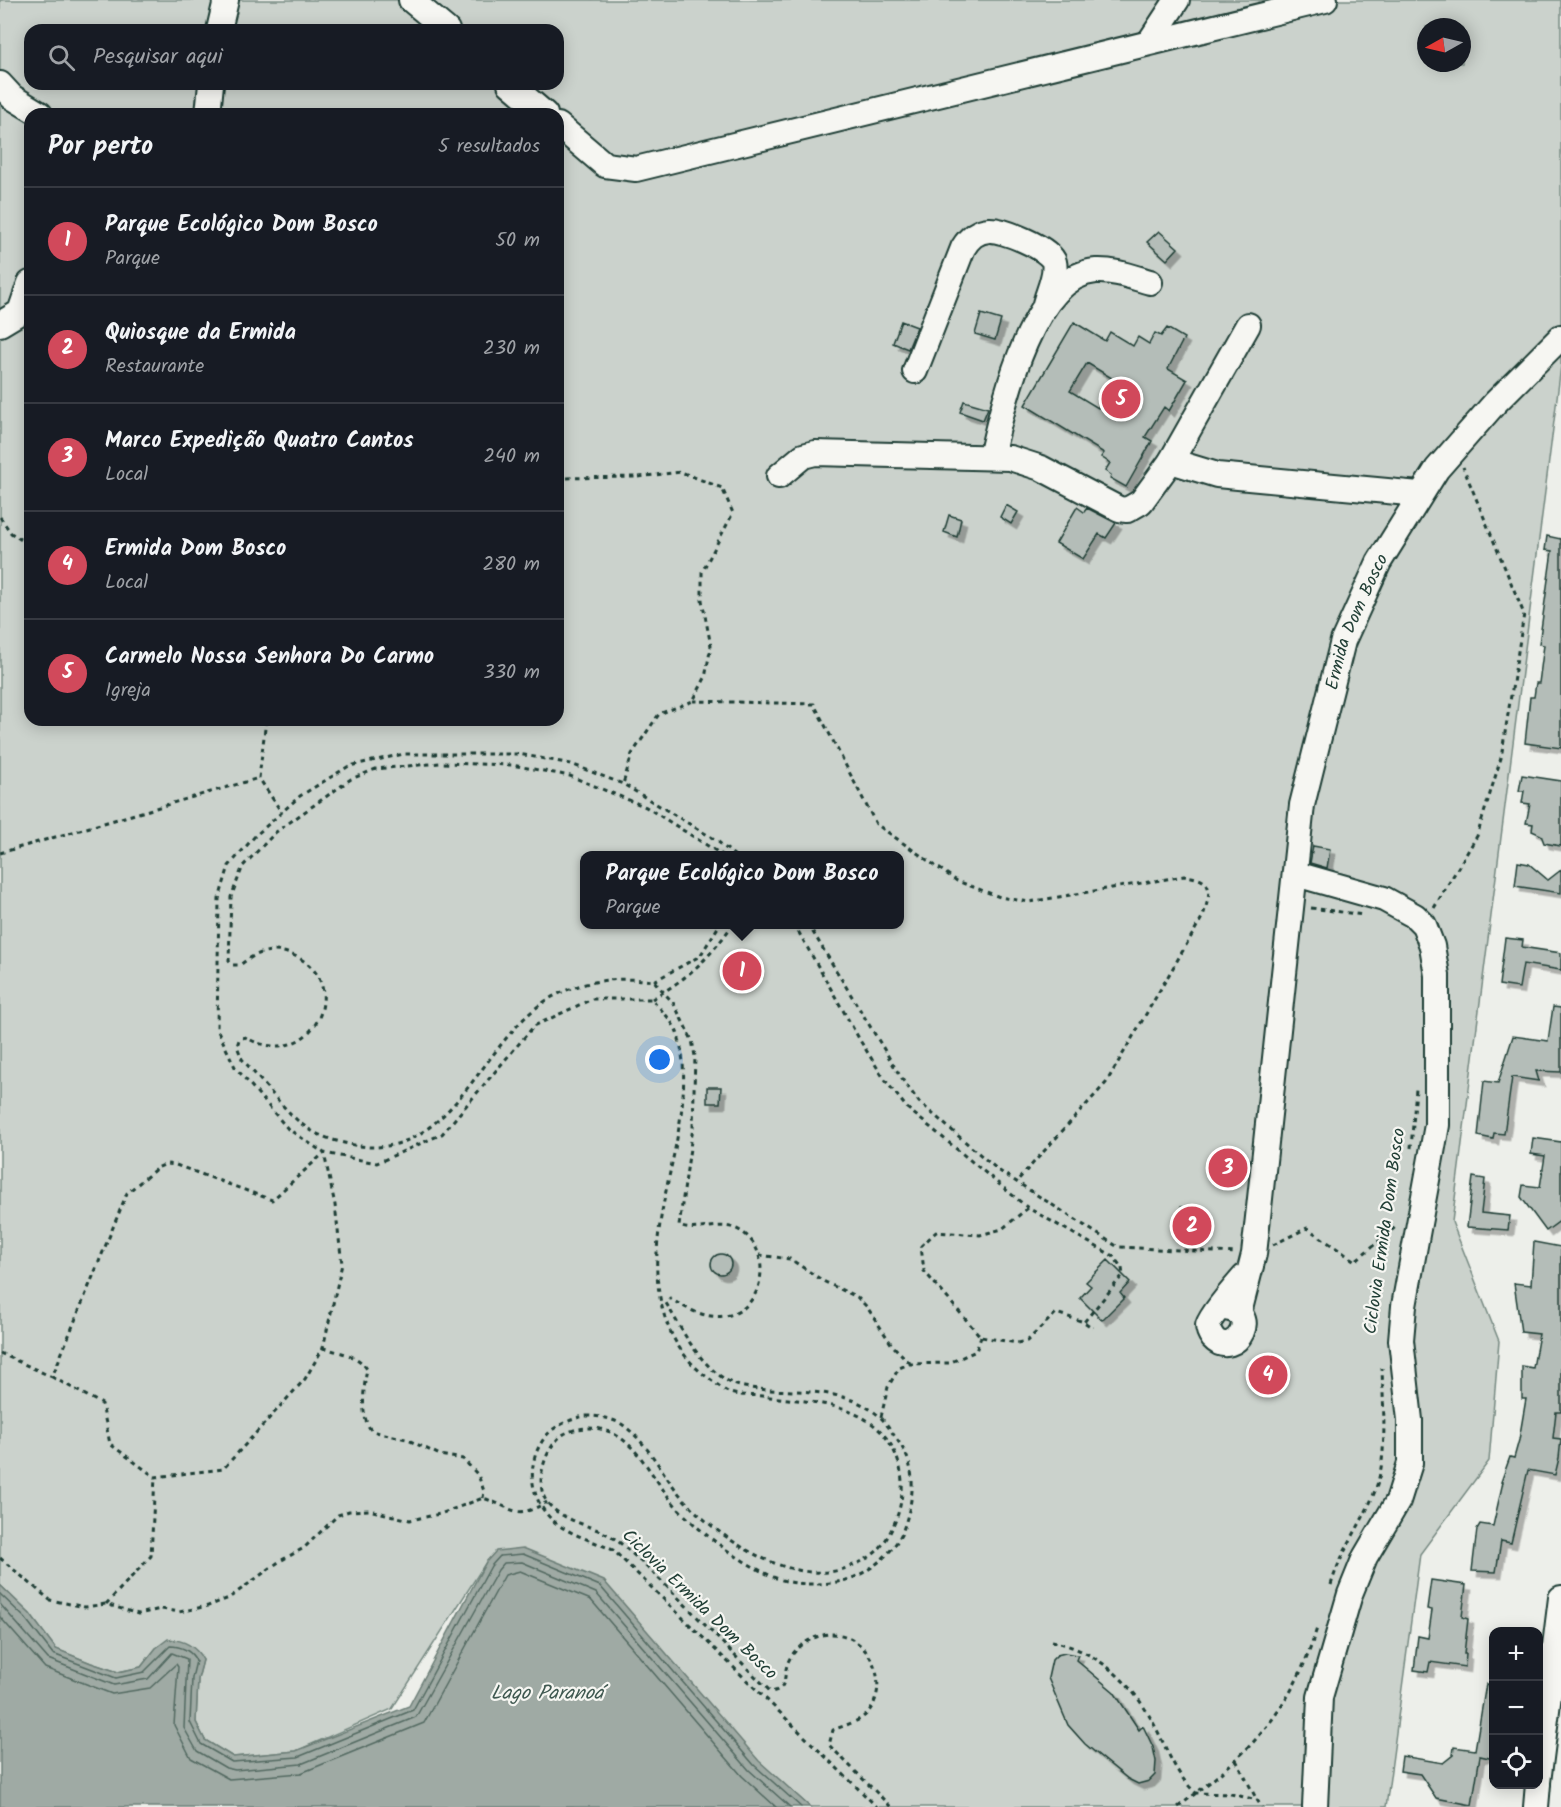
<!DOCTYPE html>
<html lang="pt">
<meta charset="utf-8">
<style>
:root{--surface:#171b24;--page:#242831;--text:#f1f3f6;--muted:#9ea1a6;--line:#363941;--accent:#d1495b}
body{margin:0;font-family:Kalam,sans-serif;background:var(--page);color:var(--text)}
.controls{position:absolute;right:18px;bottom:18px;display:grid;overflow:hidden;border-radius:12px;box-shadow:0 3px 15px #0003}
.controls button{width:54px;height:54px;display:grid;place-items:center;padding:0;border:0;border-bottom:2px solid var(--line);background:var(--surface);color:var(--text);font:30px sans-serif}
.compass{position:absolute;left:1417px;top:18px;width:54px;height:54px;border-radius:50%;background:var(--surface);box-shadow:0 3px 15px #0003;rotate:262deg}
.you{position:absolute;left:660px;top:1060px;width:21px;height:21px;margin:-15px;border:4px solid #fff;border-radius:50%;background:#1a73e8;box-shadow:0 0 0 9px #1a73e833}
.badge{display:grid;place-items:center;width:39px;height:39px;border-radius:50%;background:var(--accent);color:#fff;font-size:20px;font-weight:700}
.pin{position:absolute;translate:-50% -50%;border:3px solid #fff;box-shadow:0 2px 6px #0006}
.popup{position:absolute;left:580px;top:851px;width:324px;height:78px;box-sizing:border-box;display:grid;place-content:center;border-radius:12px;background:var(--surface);filter:drop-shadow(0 2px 4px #0005);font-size:20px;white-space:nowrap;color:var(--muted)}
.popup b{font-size:22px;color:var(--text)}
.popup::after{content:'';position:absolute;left:50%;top:100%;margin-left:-12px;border:12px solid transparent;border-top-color:var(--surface)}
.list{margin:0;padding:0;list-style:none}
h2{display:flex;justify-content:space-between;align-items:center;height:78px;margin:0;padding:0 24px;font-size:26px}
h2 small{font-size:20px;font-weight:400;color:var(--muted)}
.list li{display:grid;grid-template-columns:39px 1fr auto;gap:18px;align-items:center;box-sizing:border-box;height:108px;padding:0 24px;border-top:2px solid var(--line)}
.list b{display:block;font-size:22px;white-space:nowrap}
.list p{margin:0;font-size:20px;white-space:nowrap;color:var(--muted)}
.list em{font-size:20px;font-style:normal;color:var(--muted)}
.icon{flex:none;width:33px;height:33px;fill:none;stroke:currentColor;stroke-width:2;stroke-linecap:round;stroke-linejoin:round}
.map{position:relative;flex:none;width:1561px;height:1807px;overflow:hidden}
.search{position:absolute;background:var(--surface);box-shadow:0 3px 15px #0003;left:24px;top:24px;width:540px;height:66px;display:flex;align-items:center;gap:15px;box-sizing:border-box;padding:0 21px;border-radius:18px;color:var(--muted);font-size:22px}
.panel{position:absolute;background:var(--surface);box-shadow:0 3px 15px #0003;left:24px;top:108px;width:540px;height:618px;border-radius:18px}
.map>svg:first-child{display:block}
.green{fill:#cbd2cc;stroke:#758880;stroke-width:1.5;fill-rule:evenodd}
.water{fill:#9faaa4;stroke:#6c7e77;stroke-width:1.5}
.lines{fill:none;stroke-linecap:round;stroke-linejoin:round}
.shore{stroke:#526961;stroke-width:1.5}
.building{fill:#b4bdb8;stroke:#1f3d34;stroke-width:1.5;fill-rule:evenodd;filter:url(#shadow)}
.minor-casing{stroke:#1f3d34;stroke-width:28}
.path{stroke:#1f3d34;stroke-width:3;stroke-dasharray:4.5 4.5;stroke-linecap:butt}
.minor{stroke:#f6f6f2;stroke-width:24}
.labels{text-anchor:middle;stroke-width:4.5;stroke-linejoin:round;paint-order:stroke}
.street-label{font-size:18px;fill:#1f3d34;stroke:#f6f6f2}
.water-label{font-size:20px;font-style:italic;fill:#3f5850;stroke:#f6f6f2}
</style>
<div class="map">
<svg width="1561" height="1807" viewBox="0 0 1561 1807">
<defs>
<filter id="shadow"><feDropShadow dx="5.5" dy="5.5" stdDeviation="0" flood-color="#0004"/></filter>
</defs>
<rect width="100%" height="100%" fill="#edefea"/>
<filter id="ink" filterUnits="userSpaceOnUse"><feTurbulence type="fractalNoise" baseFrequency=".0167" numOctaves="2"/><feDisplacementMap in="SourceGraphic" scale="12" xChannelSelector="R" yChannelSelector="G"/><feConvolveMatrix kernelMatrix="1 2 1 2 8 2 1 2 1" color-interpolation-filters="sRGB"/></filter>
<g filter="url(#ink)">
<path class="green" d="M0,0h1561v366l-109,856 47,119 -10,120 -69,93 -34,253h-576l-51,-45 -273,-200 -94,147 -96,42 -63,6 -28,-17 -9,-18 2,-43 5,-19 -47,-12 -15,19 -23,5 -27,-9 -35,-14 -26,-35 -30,-29zM1426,27h36v36h-36zM30,30h528v54h-528zM30,114h528v606h-528zM584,856h316v68h-316z"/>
<path class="water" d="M523,1548l81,33 155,180 51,46h-810v-222l30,29 26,35 35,14 27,9 23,-5 15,-19 12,-9c16,1 28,7 35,21l-5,19 -2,43 9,18 28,17 63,-6 113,-45 77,-144 10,-11z"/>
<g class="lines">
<path class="shore" d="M0,1594l25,24 28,36 63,24 28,-6 26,-26c11,0 22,5 26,15l-4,17 -2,44 11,22 31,18 66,-5 115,-47 78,-144 9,-10 23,-2 77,32 154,179 47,42
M0,1604l48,55 66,26 34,-6 24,-26 15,6 -3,69 13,23 29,17 9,2 66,-6 115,-47 82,-147 6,-7 18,-1 74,31 153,177 41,37
M0,1617l45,51 67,26 38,-6 26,-24 2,3 -4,58 17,33 38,21 72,-6 123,-50 81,-148 15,-4 71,29 151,176 34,31"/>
</g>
<path class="building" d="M1159,231l19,17 -11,12 -20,-18z
M981,314l20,6 -6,20 -20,-6z
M901,321l16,6 -9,22 -15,-6z
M1074,322l31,19 5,-9 23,14 5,-9 11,7 6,-11 6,3 6,-8 17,10 -16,31 19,11 -18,31 -5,-4 -19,30 7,4 -26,46 -16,-9 1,-3 -6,-4 5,-8 -9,-6 3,-4 -79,-48zM1087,363l28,17 -17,28 -28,-17z
M964,401l24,7 -5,12 -23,-8z
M1006,505l12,7 -7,12 -11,-7z
M1077,507l7,5 3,-4 29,15 -10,15 -7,-4 -16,25 -27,-16z
M949,515l12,4 -4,18 -13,-5z
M1547,536l14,3v209l-36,-5 5,-46h4l2,-14h3l5,-38 -5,-1 13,-93 -7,-1z
M1522,775l39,6v65l-17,-3 -3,-8 -9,-4 1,-7 -7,-1 4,-19 -8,-1 2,-12h-5z
M1313,846l17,3 -3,19 -17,-5z
M1518,862l11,2 19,16 13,-10v23l-46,-7z
M1505,938l18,2 -1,7 39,6v17l-38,-6 -4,24 -20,-3z
M1553,1007l8,1v64l-25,-1 3,10 -27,-4 -8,57 -10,-1 -1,6 -15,-3 6,-55 14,2 15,-47 35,5z
M707,1087h14l-1,16h-13z
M1533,1138l28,4v78l-15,11 -25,-34 2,-12 17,2 5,-31 -14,-2z
M1473,1177l12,2 -4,34 29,3 -2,14 -41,-3z
M1197,1206l8,13 -7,13 -16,1 -8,-13 7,-13z
M1534,1242l27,5v165h-5l-3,26 8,1 -2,19 -4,17 -27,-5 -17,73 -10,-2 -5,31 -24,-1 5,-42 3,-5 13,2 10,-44h-2l9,-25 4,1 5,-18 7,-41h-4v-33l11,2 6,-34 -18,-2 -7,-49 17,2z
M711 1264a10 10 0 1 1 20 0a10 10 0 1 1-20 0Z
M1108,1260l22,22 -10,11 4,5 -22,22 -22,-22 11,-12 -5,-4z
M1431,1580l35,5 -4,32 6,2 -4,35h2l-1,13 -35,-5 -2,10 -14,-2 4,-34 10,2 4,-28 -5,-1z
M1065,1653l13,2 -2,5 38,32 25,38 4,-4 10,21 3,14 -1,14 -6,6 -11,3 -10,-5 -43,-35 -17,-19 -20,-47 4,-18 5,-5z
M1486,1684l8,1v74l-14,-3 -8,49 -36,-7 -16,-24 -20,-3 2,-15 41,7 10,-8 1,-8 21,3z"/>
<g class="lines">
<defs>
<g id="minor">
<path d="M411,0l36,30"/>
<path d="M219,30l7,-30"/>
<path d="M1150,41l27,-41"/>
<path d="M0,84l12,13 28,17"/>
<path d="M510,84l35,30"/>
<path d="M208,114l3,-30"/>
<path d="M558,125l47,40 31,4 689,-169"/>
<path d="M0,324l20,-12 10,-29"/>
<path d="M915,371l48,-123c6,-10 13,-17 26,-18 13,-1 61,18 65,32 3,12 -6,30 -9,42"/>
<path d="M991,457c12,-51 40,-181 105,-186 19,-1 36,6 54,11"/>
<path d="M1171,461l46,14 202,19"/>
<path d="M779,476l24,-20 12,-3 195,5 31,10 78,41 8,1 14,-8 30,-41 77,-136"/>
<path d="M1296,874l88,25 31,17 9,9 8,21 5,29v150l-33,181 -3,34 9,80v43l-12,38 -33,56 -15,37 -30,103 -5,110"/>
<path d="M1221,1308c44,0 14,54 -8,30 -3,-4 -5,-8 -5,-13 0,-6 29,-40 36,-48"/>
<path id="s1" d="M1239,1313l15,-59 5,-46 43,-403 41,-164 36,-79 58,-93 58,-66 66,-66"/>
<path d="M1538,1782l23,-184"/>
<path d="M1536,1807l2,-23"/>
</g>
</defs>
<use href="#minor" class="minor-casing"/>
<path class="path" d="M558,478l80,-1 43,-5 41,16 11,25 -31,59v28l9,46 -6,32 -12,23 -34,13 -27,40 -9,30
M0,517l11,16 19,13
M693,701l121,3 62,120 81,57 43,16 29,5 155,-26c31,3 27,15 19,40l-97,167 -90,99
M266,720l-7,58 23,35
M0,853l259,-75
M724,856l-78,-49 -76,-31 -58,-11 -72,-2 -64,6 -25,10 -75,53 -33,34 -12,31 -2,64 3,4h8c15,-12 31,-18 50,-11 67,24 23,122 -45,83l-6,3 -2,6 5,13c18,20 35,42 55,61 16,15 36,21 57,25 100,20 129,-114 202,-150 32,-16 64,-18 98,-14l20,23 18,36 3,16 -2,71 -14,99c16,7 38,-4 55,2 54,20 24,132 -64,70l-4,5c16,27 30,56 57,75 13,10 29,10 45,12 38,2 82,-1 112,27 7,6 12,16 18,24 20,27 16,59 5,89 -8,22 -35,44 -57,50 -22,6 -53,6 -75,-4 -33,-16 -70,-42 -95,-70 -22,-24 -36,-61 -66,-74 -14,-6 -33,-5 -46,2 -18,11 -31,49 -17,68 16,22 52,23 72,40 52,45 102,101 152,150 19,-3 11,-19 18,-32 7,-14 25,-25 41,-26 41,-2 65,57 33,83 -8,6 -21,9 -30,13l-4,15 62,62
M735,856l-19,-16 -93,-56 -52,-20 -52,-10h-115l-55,12 -49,30 -45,40 -26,30 -10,33 -2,130 18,38 53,62 36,24 53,10 65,-29 92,-108 58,-27h60c8,10 23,24 26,36 23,83 -33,174 -19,257 6,38 22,68 55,90 5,4 11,9 16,11 10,3 22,2 32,3 54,7 122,6 138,72 6,26 -1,51 -15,73 -9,14 -21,20 -36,26 -54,21 -123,-24 -160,-62 -24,-24 -38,-60 -66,-80 -10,-7 -32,-11 -43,-8 -12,4 -26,9 -34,19 -23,28 -16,70 14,90 15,10 36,16 53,24l264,257
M1311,908l53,7
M1434,908l43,-72 24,-78 23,-144 -61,-147
M794,924l67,118 24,38 22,28 121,100 85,48 9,12 1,7 -39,47
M808,924l94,155 17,23 79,68 120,77 118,6
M654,981l46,-25 20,-32
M652,999c36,-21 57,-40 81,-75
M1411,1148l5,-59
M1028,1208l-26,21 -22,6 -44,-3 -15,14 3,25 57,66 36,6 10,-2 29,-28 28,9 9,6
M1273,1245l34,-17 48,33 43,-36
M759,1255l31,4 35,23 32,15 10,10 25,38 19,19
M323,1348c17,5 34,6 44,21 -3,17 -8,49 5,62l34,8 34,16 23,4 15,16 6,16 -1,7
M0,1353l52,24 75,-184 30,-25 9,-4 10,1 96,35 52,-47
M52,1377l50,27 8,40 45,33 68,-8 82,-90 18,-31 19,-84 -7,-59 -11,-52
M881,1417l7,-30 11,-19 10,-4 40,-1 27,-12 5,-14
M0,1558l50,42 35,7 21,-3 32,10 23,-5 18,3 29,-6 21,-8 51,-37 24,-13 34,-33 11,-4 20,-1 41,10 30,-6 43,-16c32,10 31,23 64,4
M1331,1585c10,-35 33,-63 45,-97 12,-34 7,-84 6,-120
M106,1604l45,-48 4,-79
M1051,1641c52,11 86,47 108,93 10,21 19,43 37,59l35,1 26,6 5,7
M1236,1760l21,40
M1178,1807c69,-52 113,-93 139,-179"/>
<use href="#minor" class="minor"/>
</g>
</g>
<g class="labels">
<g class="street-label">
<text dy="6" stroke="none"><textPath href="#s1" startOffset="704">Ermida Dom Bosco</textPath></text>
<text transform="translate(1384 1231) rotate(-82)" y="6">Ciclovia Ermida Dom Bosco</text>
<text transform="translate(700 1604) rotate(44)" y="6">Ciclovia Ermida Dom Bosco</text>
</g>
<g class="water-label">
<text x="547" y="1699">Lago Paranoá</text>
</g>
</g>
</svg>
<div class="controls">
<button>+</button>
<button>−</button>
<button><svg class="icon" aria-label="locate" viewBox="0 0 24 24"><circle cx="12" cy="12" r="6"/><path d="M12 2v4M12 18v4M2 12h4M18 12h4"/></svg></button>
</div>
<svg class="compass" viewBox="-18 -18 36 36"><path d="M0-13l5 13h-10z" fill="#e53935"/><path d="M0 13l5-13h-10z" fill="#9ea1a6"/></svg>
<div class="you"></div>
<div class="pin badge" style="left:742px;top:971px">1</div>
<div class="popup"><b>Parque Ecológico Dom Bosco</b>Parque</div>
<div class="pin badge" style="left:1192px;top:1226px">2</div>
<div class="pin badge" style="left:1228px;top:1168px">3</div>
<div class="pin badge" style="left:1268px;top:1375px">4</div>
<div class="pin badge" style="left:1121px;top:399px">5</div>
<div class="search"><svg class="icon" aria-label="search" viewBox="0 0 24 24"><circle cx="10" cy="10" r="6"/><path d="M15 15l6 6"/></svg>Pesquisar aqui</div>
<section class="panel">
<h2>Por perto<small>5 resultados</small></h2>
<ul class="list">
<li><span class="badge">1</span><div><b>Parque Ecológico Dom Bosco</b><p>Parque</p></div><em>50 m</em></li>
<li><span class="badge">2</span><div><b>Quiosque da Ermida</b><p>Restaurante</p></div><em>230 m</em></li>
<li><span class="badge">3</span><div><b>Marco Expedição Quatro Cantos</b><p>Local</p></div><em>240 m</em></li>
<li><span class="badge">4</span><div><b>Ermida Dom Bosco</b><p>Local</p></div><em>280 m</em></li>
<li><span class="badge">5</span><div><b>Carmelo Nossa Senhora Do Carmo</b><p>Igreja</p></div><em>330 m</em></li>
</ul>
</section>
</div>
